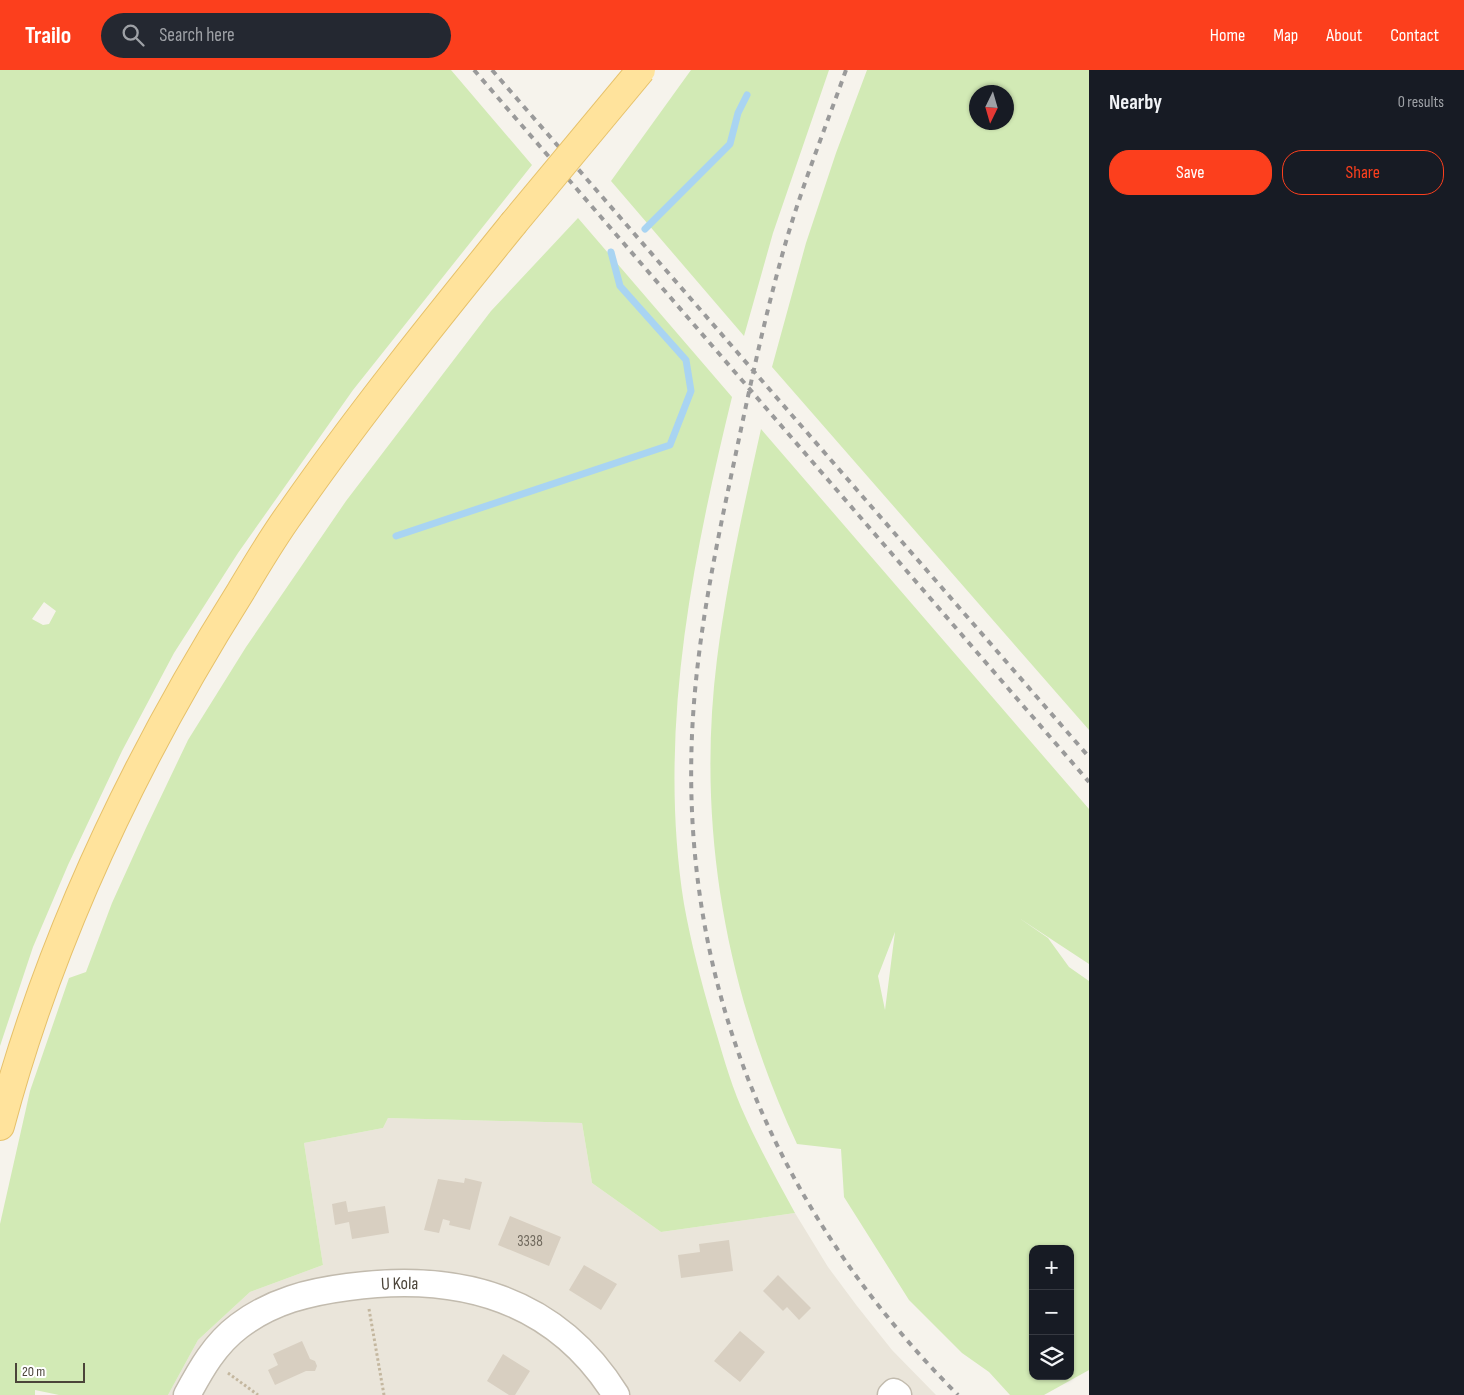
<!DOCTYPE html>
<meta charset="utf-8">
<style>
:root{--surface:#171b24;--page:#242831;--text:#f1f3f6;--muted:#9ea1a6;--line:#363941;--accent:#fc3f1d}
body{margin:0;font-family:"Sofia Sans Condensed",sans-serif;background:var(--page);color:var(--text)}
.controls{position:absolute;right:15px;bottom:15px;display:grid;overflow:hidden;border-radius:10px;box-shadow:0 1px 4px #0004}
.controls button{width:45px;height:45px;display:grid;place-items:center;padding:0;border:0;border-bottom:1px solid var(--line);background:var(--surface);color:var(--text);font:25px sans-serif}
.compass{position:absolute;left:969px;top:15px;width:45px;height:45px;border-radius:50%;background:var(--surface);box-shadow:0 1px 4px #0004;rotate:185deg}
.scale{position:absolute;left:15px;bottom:12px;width:70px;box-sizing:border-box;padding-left:5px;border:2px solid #4b4439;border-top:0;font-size:14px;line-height:18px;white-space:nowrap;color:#4b4439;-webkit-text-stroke:4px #fff;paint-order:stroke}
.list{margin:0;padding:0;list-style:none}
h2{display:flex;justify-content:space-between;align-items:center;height:65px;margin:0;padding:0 20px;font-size:21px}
h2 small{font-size:16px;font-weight:400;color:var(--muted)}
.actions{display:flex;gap:10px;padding:15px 20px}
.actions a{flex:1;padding:11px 0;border:1px solid var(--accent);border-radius:20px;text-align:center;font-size:18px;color:var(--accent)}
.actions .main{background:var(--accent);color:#fff}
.icon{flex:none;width:28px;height:28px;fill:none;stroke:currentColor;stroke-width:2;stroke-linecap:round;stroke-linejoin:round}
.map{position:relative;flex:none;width:1089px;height:1325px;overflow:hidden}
header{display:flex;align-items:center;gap:30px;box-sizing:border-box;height:70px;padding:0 25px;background:var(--accent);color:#fff}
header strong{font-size:24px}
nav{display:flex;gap:28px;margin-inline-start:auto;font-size:18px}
.search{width:350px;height:45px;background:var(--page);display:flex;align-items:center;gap:12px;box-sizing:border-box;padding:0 18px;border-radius:28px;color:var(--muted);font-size:19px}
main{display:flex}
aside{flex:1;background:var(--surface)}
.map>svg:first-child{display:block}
.residential{fill:#eae5da}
.green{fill:#d2eab5;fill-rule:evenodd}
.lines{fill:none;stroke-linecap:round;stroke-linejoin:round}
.stream{stroke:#a9d4f2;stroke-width:7}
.building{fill:#d8cfc1}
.minor-casing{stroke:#c2bbae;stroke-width:29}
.primary-casing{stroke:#e6c16a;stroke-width:30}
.path{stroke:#c4b79f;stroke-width:3;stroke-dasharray:2.5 2.5;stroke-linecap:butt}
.minor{stroke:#fff;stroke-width:26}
.primary{stroke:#ffe39c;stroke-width:28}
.rail{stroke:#9a9a9a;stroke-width:4;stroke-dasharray:6 6;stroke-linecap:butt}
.primary-bridge-casing{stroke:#e6c16a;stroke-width:30;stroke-linecap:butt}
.primary-bridge{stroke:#ffe39c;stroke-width:28}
.labels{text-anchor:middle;stroke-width:4.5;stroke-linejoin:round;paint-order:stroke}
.number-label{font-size:15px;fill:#6e675b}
.street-label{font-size:18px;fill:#4b4439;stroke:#fff}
</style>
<header>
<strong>Trailo</strong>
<div class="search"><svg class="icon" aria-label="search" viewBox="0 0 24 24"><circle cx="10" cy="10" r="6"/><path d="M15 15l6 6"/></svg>Search here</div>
<nav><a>Home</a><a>Map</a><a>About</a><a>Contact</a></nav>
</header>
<main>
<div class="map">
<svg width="1089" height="1325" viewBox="0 0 1089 1325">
<rect width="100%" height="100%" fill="#f6f3ec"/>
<path class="residential" d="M388,1048l194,5 10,60 69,49 134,-19 33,54 29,39 35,44 44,45h-768l30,-55 52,-48 73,-27 -19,-122 79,-15z"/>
<path class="green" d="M0,0h451l81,95 -179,225 -115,163 -64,100 -52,98 -54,114 -35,82 -33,99zM44,532l12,9 -7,13 -6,1 -11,-6z
M691,0h138l-56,163 -29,103 -133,-155z
M867,0h222v660l-317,-363 34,-124 30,-90zM976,22h30v30h-30z
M578,148l154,179c-40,164 -75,337 -48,507 7,39 17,77 28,115 9,29 17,60 29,88 16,37 35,71 54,106l-134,19 -69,-49 -10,-60 -194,-5 -5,10 -79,15 19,122 -73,27 -52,48 -30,55h-109l-24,-5v5h-35v-171l30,-133 39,-113 17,-6 26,-69 34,-75 42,-88 58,-93 100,-146 145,-190z
M761,359l328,380v155l-70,-46 29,20 21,29 20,14v389l-45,25h-34l-21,-23 -27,-19 -53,-53 -65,-103 -3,-48 -44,-5c-71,-152 -101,-318 -80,-485 10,-78 27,-154 44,-230zM895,862l-10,78 -7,-34zM1033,1179h37v127h-37z"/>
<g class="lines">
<path class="stream" d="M645,159l85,-85 8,-31 9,-18
M396,466l274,-91 21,-54 -5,-31 -66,-74 -9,-34"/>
</g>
<path class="building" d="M465,1108l17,4 -12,48 -21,-5 1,-4 -7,-2 -4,14 -15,-3 14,-51 26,4z
M346,1131l2,11 37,-6 4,27 -37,6 -3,-17 -14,3 -3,-21z
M510,1146l51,21 -12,29 -51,-21z
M729,1170l4,31 -52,7 -3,-23 22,-3 -1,-8z
M584,1195l33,19 -16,26 -32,-20z
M778,1205l33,33 -12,12 -12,-13 -4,4 -20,-20z
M740,1261l25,21 -25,30 -26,-21z
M302,1271l8,18 5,2 2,5 -2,5h-9l-31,14 -7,-15 10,-5 -5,-11z
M503,1284l27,17 -15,24h-6l-22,-14z"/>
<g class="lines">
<defs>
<g id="minor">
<path id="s1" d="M187,1325c14,-26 28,-51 52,-69 33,-25 70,-34 109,-39 109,-15 207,10 268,108"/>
<path d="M891,1325l3,-3 4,3"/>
</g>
<path id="primary" d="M0,1056c50,-189 137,-370 241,-535 16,-27 32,-54 51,-80 69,-99 145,-193 221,-287"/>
</defs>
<use href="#minor" class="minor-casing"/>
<use href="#primary" class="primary-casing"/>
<path class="path" d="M369,1239l15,86
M228,1303l30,22"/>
<use href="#minor" class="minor"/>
<use href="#primary" class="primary"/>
<path class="rail" d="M474,0l615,712
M492,0l597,687
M846,0c-20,56 -42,111 -59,168 -22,76 -38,153 -54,229 -19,89 -37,177 -41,268 -11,254 87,481 266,660"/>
<defs>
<path id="primary-bridge" d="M513,154l128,-154"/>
</defs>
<use href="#primary-bridge" class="primary-bridge-casing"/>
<use href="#primary-bridge" class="primary-bridge"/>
</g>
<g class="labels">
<g class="number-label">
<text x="530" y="1176">3338</text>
</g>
<g class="street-label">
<text dy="6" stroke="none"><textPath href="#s1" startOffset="256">U Kola</textPath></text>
</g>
</g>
</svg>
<div class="controls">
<button>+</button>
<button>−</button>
<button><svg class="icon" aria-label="layers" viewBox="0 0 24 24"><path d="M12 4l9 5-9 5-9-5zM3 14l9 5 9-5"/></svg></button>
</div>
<svg class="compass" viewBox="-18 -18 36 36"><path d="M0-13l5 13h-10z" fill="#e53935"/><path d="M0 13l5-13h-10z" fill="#9ea1a6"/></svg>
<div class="scale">20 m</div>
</div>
<aside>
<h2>Nearby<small>0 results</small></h2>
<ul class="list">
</ul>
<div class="actions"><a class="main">Save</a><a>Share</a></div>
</aside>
</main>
